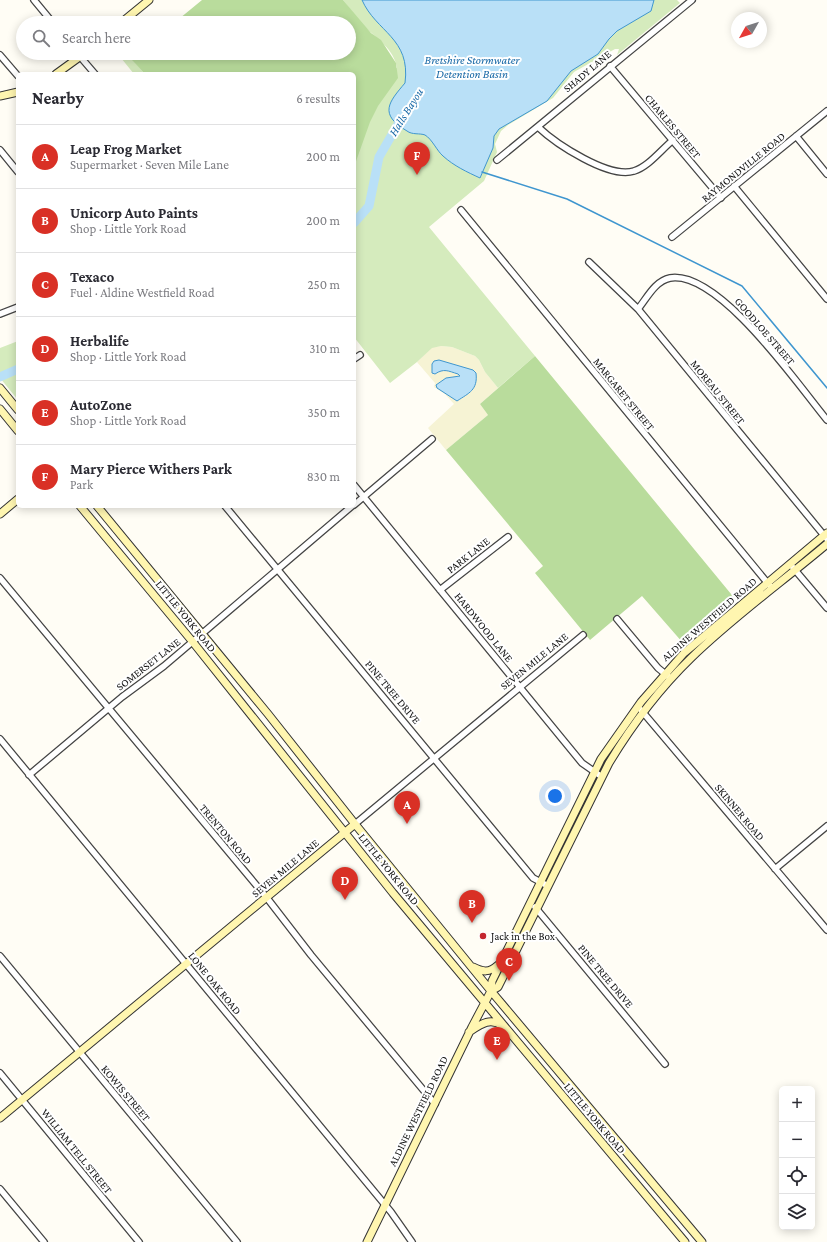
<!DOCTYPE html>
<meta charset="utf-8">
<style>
:root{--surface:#fff;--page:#f7f7f7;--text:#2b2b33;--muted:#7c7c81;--line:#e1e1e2;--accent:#d93025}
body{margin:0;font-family:"Crimson Pro",serif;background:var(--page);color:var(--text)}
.controls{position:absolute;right:12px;bottom:12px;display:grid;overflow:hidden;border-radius:6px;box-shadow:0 2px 10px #0003}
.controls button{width:36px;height:36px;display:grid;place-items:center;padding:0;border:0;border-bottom:1px solid var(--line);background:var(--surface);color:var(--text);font:20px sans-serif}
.compass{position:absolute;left:731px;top:12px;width:36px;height:36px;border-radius:50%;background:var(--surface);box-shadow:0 2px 10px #0003;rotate:231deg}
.you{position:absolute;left:555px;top:796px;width:14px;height:14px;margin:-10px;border:3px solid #fff;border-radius:50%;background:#1a73e8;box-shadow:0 0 0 6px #1a73e833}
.badge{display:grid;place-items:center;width:26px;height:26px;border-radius:50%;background:var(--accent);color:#fff;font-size:13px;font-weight:700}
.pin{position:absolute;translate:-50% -33px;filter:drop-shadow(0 1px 2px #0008)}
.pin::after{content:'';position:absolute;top:21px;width:14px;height:12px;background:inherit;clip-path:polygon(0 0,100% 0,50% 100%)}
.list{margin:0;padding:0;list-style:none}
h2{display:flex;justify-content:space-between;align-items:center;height:52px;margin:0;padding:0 16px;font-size:17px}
h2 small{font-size:13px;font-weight:400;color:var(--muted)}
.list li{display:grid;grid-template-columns:26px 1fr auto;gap:12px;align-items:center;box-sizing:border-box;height:64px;padding:0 16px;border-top:1px solid var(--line)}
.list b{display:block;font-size:15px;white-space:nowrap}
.list p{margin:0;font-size:13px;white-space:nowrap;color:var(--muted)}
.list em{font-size:13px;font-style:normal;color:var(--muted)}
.icon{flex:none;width:22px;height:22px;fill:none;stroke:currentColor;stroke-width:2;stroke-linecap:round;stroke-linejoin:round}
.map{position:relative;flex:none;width:827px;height:1242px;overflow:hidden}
.search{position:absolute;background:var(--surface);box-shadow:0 2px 10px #0003;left:16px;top:16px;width:340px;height:44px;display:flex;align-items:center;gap:10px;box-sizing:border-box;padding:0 14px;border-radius:22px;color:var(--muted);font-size:15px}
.panel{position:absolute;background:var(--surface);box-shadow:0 2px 10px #0003;left:16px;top:72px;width:340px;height:436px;border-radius:6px}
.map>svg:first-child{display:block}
.farmland{fill:#f6f3d4}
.green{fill:#d5ebbd}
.forest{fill:#b9dc9c}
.water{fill:#b9e0f7;stroke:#3f96cf}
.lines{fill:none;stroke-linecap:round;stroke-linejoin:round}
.stream{stroke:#3f96cf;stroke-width:1.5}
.river{stroke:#b9e0f7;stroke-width:9}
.street-casing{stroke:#444;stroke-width:8}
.secondary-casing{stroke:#333;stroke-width:9}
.street{stroke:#fff;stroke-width:5.5}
.secondary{stroke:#fff6b0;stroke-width:7}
.poi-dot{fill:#c4262e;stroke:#fff;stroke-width:1.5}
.labels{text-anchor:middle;stroke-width:4;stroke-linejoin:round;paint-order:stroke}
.street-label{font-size:11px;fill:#111;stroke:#fff}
.poi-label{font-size:11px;fill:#111;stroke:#fff;text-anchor:start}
.water-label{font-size:12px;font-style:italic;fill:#1768a6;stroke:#fff}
</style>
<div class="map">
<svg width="827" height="1242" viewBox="0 0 827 1242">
<rect width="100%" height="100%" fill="#fffdf5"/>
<path class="farmland" d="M441,346l11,1 23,9 4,4 6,12 13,16 -18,16 8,11 -42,35 -18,-22 26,-24 -9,-10 -11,-7 1,-4 -18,-21 15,-15z"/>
<path class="green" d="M343,0h334l3,3 -63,52 2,-6h-4l-41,23 -21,26 -45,27 -7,6 -6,13 2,8 -13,29 -55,46 106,129 -37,32 -13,-16 -6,-12 -4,-4 -23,-9 -11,-1 -9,2 -15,14 -27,21 -36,-46v-262l43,-7c-3,-19 -20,-29 -32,-41 -8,-9 -15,-18 -22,-27z
M117,53h9l19,21h-11z
M18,341v59l-18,-22v-30z"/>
<path class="forest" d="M202,0h141l28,33 10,7 15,23 2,15 -20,28 -8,16 -16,45v-93h-209l-14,-15 7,-6h211v-30h-175z
M535,356l201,244 -53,43 -41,-47 -52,44 -55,-67 8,-7 -97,-116 42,-35 -8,-11z"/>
<path class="water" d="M362,0h292l-3,11 -34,20 -8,8 -11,15 -27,17 -24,30 -48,28 -5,7 -1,12 -13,30c-13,-6 -26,-12 -37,-22 -6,-5 -11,-17 -18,-21 -5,-2 -13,0 -18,-4 -29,-17 -18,-29 -2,-48 6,-45 -29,-51 -43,-83z
M439,360l34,10 3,3c2,17 -7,20 -19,28l-20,-13 -1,-3 10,-7 14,-2 -2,-2c-10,-3 -14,-6 -23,0l-3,-1v-9l2,-3z"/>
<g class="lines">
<path class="stream" d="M482,172l85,27 175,87 85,102"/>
<path class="river" d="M354,223l15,-17 10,-49 25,-43
M0,377l18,-8"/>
<defs>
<path id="street" d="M34,0l19,23
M77,53l18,21
M0,55l18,21
M610,66l111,132
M538,127c18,17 71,52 96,44 14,-4 27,-21 39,-31
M796,136l31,38
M0,150l18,22
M497,160l195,-160
M734,186l93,113
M461,210l309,376
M672,237l155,-126
M589,262l49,47 189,230
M638,309c9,-11 17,-28 32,-31 49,-8 128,107 157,142
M0,314l18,-7
M354,359l6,-4
M354,485l228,278 20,14
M354,505l78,-66
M225,506l308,372 15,8
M790,564l37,44
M0,578l267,320 44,57 124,149
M440,590l68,-53
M617,619l41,49 11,9
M641,710l186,220
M0,739l391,473 21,30
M29,775l93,-78 42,-31 188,-160
M355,824l228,-189
M775,869l52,-43
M535,907l130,157
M0,956l237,286
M0,1073l139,169
M0,1189l44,53"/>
<path id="secondary" d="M121,23l28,-23
M56,74l29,-21
M0,96l18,-4
M0,388l18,22
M0,409l18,22
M80,506l112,135 201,252 292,349
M97,506l171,208 87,110 136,167 211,251
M0,514l18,-15
M473,967c10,5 16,6 25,-2
M491,991l7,-4 111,-224c23,-38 50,-74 82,-105 42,-41 91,-76 136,-114
M469,1032c12,-8 21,-15 34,-6
M0,1118l355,-294
M367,1242l105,-215 19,-36 1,-10 109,-222 40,-57 43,-49 143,-120"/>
</defs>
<use href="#street" class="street-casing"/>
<use href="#secondary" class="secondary-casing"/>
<use href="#street" class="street"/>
<use href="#secondary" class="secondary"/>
</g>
<circle class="poi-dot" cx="483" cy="936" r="4"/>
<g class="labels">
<g class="street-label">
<text transform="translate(587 71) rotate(-40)" y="4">SHADY LANE</text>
<text transform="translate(673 126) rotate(50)" y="4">CHARLES STREET</text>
<text transform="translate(743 167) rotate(-39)" y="4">RAYMONDVILLE ROAD</text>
<text transform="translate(765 331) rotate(49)" y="4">GOODLOE STREET</text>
<text transform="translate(718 392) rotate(51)" y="4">MOREAU STREET</text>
<text transform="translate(624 394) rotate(51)" y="4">MARGARET STREET</text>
<text transform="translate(468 555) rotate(-38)" y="4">PARK LANE</text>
<text transform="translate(186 616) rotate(51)" y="4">LITTLE YORK ROAD</text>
<text transform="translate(709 619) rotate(-41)" y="4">ALDINE WESTFIELD ROAD</text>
<text transform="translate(484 627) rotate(51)" y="4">HARDWOOD LANE</text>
<text transform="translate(534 661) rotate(-39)" y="4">SEVEN MILE LANE</text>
<text transform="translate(148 664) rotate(-38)" y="4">SOMERSET LANE</text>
<text transform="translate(393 692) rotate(50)" y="4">PINE TREE DRIVE</text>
<text transform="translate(740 812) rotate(50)" y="4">SKINNER ROAD</text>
<text transform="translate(226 834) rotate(50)" y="4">TRENTON ROAD</text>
<text transform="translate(285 868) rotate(-40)" y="4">SEVEN MILE LANE</text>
<text transform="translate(389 869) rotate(51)" y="4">LITTLE YORK ROAD</text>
<text transform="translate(606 976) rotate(50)" y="4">PINE TREE DRIVE</text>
<text transform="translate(215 983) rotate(51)" y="4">LONE OAK ROAD</text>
<text transform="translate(126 1093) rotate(50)" y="4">KOWIS STREET</text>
<text transform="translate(418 1111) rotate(-64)" y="4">ALDINE WESTFIELD ROAD</text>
<text transform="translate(595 1118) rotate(50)" y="4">LITTLE YORK ROAD</text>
<text transform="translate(77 1151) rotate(51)" y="4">WILLIAM TELL STREET</text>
</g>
<g class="poi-label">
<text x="491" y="940">Jack in the Box</text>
</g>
<g class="water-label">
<text x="472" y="64">Bretshire Stormwater<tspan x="472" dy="14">Detention Basin</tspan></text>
<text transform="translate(406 112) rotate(-58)" y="4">Halls Bayou</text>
</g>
</g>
</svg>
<div class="controls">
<button>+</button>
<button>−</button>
<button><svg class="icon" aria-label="locate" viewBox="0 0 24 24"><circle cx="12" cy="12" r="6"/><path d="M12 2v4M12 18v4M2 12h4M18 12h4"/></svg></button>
<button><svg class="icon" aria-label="layers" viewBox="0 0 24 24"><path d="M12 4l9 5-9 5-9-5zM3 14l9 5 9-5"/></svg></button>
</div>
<svg class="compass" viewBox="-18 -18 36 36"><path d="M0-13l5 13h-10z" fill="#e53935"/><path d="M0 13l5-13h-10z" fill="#7c7c81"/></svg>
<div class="you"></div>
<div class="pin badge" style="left:407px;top:824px">A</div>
<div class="pin badge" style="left:472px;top:923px">B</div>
<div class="pin badge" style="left:509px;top:981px">C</div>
<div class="pin badge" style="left:345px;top:900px">D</div>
<div class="pin badge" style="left:497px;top:1060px">E</div>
<div class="pin badge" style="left:417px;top:175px">F</div>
<div class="search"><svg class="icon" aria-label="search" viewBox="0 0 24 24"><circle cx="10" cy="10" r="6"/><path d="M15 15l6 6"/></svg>Search here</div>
<section class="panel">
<h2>Nearby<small>6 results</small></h2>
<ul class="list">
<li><span class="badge">A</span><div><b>Leap Frog Market</b><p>Supermarket · Seven Mile Lane</p></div><em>200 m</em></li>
<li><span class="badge">B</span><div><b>Unicorp Auto Paints</b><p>Shop · Little York Road</p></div><em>200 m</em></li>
<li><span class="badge">C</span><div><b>Texaco</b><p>Fuel · Aldine Westfield Road</p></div><em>250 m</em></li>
<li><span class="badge">D</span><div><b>Herbalife</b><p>Shop · Little York Road</p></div><em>310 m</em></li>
<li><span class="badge">E</span><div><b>AutoZone</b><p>Shop · Little York Road</p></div><em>350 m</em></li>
<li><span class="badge">F</span><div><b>Mary Pierce Withers Park</b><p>Park</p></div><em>830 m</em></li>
</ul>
</section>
</div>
